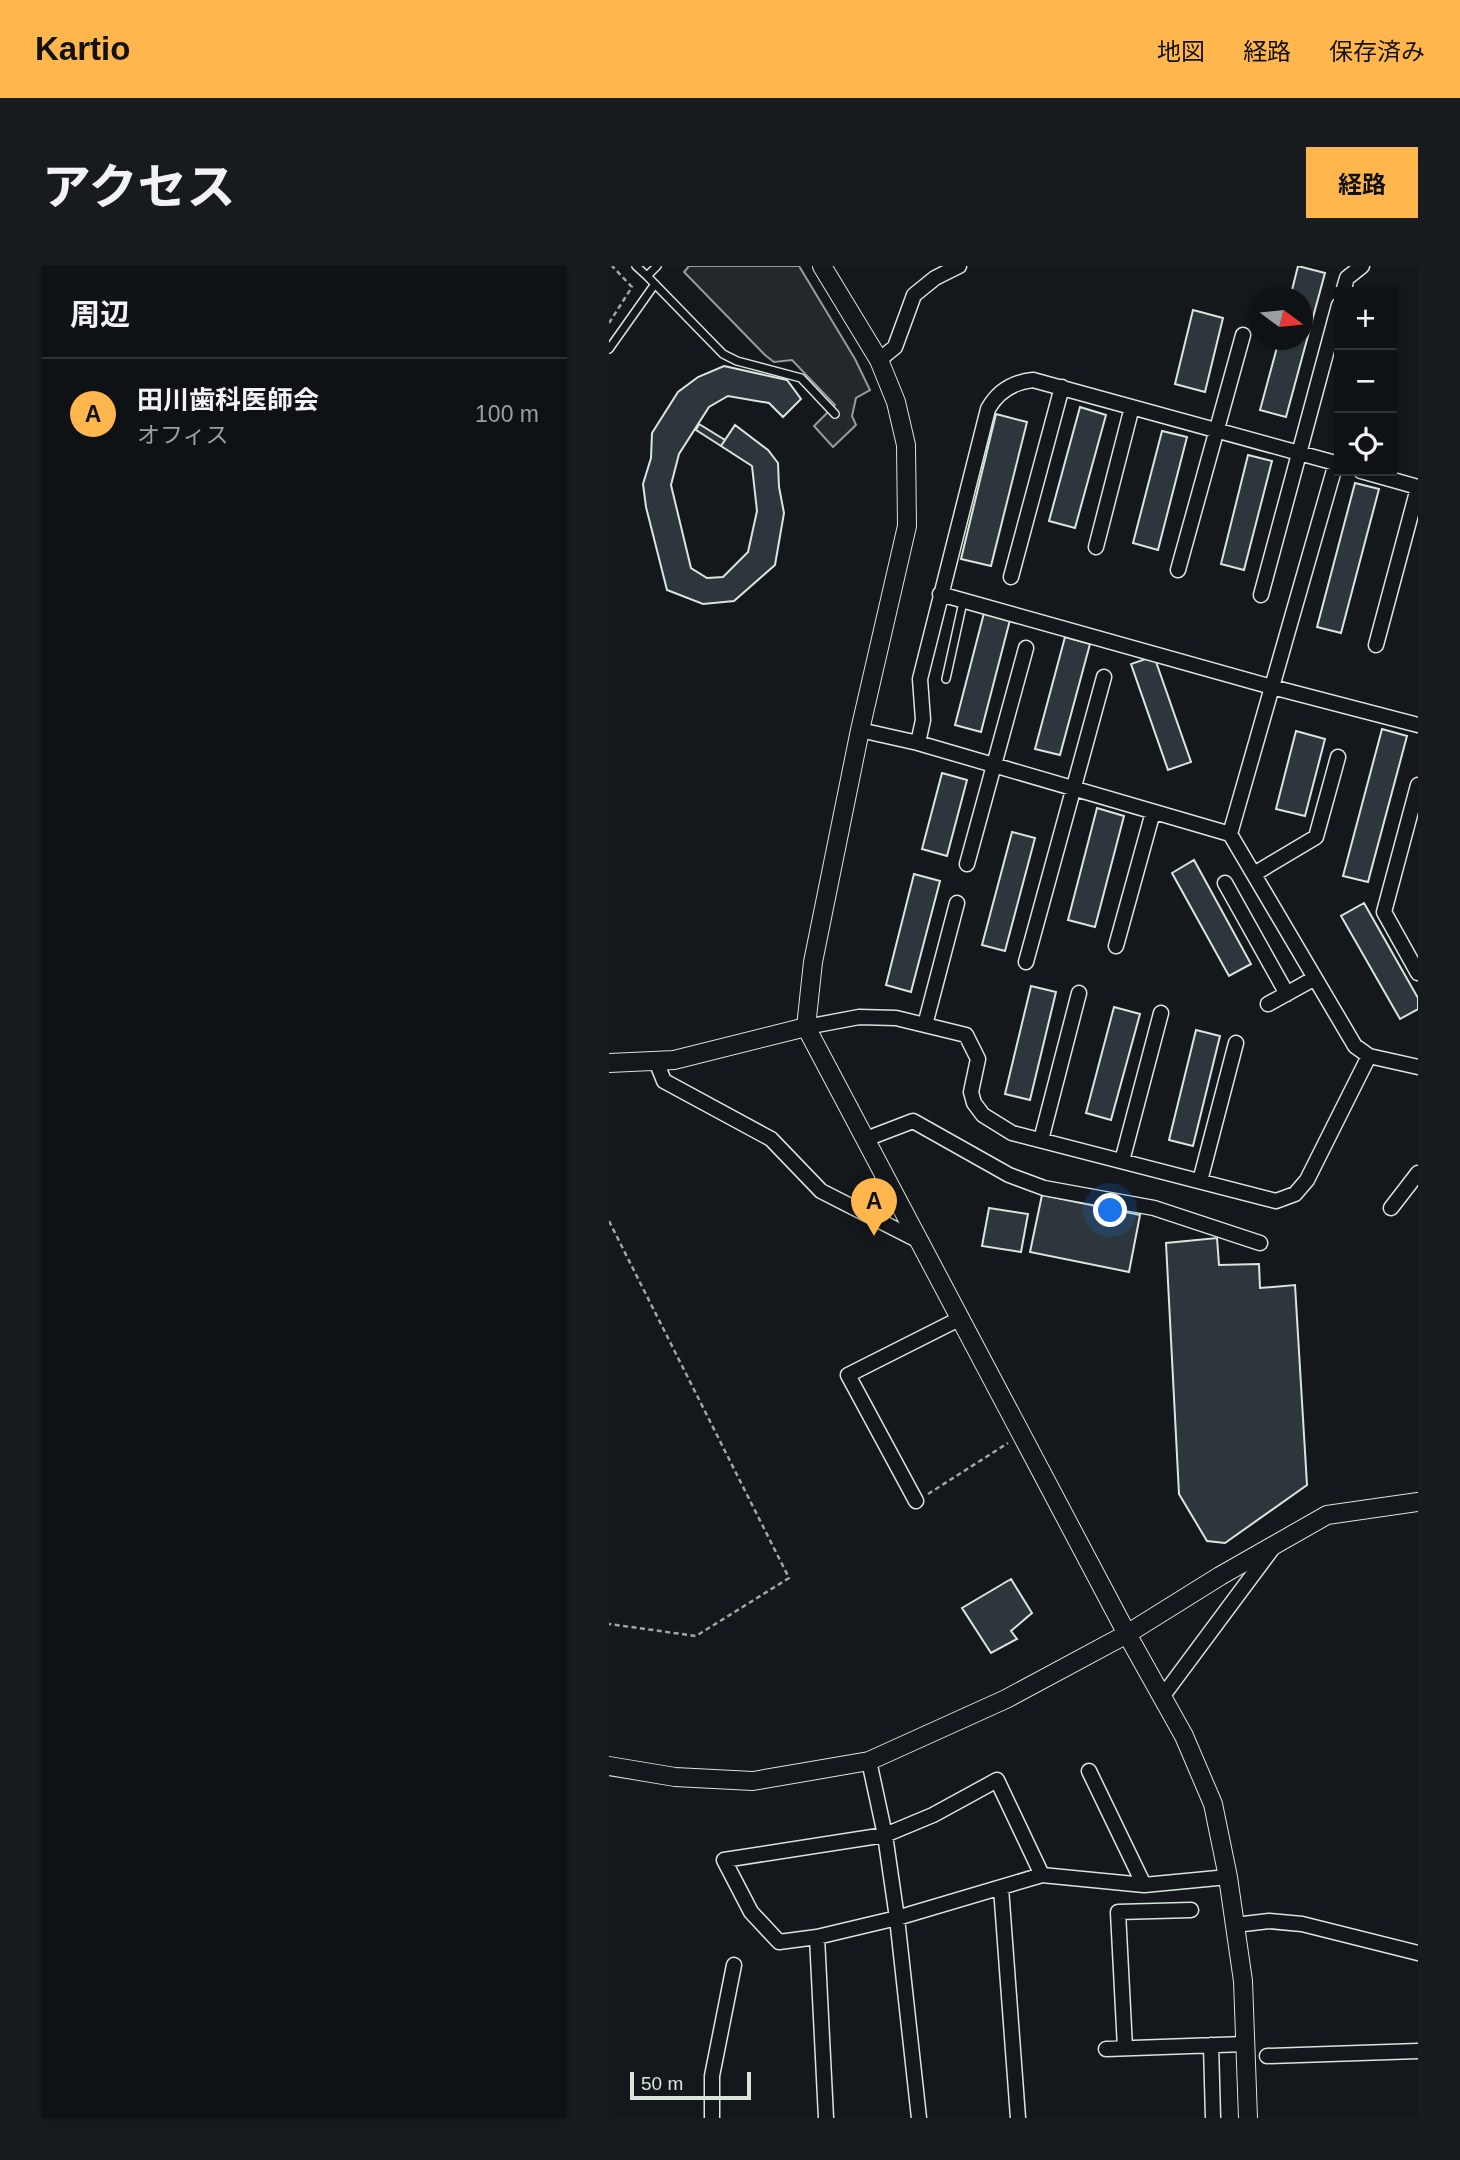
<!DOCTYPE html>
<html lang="ja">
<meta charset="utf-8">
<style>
:root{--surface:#0f1215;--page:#181b1e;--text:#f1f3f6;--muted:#9b9ea0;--line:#2f3234;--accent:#ffb74d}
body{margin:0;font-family:Arial,"Noto Sans JP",sans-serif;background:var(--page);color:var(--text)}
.controls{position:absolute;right:21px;top:21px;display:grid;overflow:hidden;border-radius:0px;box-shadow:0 2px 5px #0004}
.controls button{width:63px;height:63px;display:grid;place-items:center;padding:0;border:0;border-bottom:2px solid var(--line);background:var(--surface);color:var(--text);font:35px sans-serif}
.compass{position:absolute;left:641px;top:21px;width:63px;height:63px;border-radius:50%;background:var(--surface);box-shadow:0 2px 5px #0004;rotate:105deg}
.scale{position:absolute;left:21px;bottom:18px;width:121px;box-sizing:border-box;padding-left:7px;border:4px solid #d8e6dc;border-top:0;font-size:19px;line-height:24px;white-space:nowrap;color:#d8e6dc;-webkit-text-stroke:5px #14181c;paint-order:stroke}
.you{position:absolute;left:502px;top:945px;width:24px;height:24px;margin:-18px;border:5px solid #fff;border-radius:50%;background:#1a73e8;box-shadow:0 0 0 10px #1a73e833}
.badge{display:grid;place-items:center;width:46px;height:46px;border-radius:50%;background:var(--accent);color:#111;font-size:23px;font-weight:700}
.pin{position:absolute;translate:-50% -58px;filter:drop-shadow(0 2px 4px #0008)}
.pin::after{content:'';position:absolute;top:37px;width:24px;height:21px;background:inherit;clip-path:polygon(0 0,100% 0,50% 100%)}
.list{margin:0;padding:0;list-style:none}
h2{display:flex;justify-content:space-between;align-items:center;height:91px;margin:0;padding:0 28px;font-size:30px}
h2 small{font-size:23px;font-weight:400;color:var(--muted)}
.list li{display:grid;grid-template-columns:46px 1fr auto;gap:21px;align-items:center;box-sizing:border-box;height:112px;padding:0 28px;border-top:2px solid var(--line)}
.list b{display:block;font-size:26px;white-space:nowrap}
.list p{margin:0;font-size:23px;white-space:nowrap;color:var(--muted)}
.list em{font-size:23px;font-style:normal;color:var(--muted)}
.icon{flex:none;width:38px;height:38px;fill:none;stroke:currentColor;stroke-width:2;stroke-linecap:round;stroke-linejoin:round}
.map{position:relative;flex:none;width:809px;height:1852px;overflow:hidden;border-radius:0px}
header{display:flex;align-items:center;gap:42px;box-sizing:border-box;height:98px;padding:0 35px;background:var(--accent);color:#111}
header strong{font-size:33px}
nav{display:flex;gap:38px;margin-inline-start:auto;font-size:24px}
.intro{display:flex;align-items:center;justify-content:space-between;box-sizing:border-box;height:168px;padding:0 42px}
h1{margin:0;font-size:49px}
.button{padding:18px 32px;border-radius:0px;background:var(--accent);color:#111;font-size:24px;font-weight:700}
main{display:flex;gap:42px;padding:0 42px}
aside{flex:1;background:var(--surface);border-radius:0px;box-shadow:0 2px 5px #0004}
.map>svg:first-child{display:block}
.parking{fill:#24282b;stroke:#939e99;stroke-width:2}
.building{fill:#2c363c;stroke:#d8e6dc;stroke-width:2}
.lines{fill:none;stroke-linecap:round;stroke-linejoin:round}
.service-casing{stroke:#d8e6dc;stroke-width:10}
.minor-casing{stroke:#d8e6dc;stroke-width:17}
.tertiary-casing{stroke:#d8e6dc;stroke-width:20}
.path{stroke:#9da8a2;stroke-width:2.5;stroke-dasharray:5 3.5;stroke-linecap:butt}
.service{stroke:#14181c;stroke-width:7}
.minor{stroke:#14181c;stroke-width:14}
.tertiary{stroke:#14181c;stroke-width:18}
</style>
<header>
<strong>Kartio</strong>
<nav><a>地図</a><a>経路</a><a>保存済み</a></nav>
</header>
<div class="intro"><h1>アクセス</h1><a class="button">経路</a></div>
<main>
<aside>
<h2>周辺<small></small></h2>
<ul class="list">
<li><span class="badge">A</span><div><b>田川歯科医師会</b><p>オフィス</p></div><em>100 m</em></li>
</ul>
</aside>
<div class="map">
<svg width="809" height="1852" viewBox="0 0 809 1852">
<rect width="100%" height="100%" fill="#14181c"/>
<path class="parking" d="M80,0h110l56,93 15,31 -14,8 -4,18 4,9 -23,22 -19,-21 21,-21 -43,-45 -18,2 -9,-7 -81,-83z"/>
<path class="building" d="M689,0l27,7 -39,144 -26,-7 19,-70h24v-42h-13z
M584,44l30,8 -18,74 -30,-8z
M115,100l63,14 14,19 -18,18 -14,-14 -41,-7 -19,11 -30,47 -8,31 20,83 16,10 16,-1 25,-25 9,-41 -5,-45 -31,-20 14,-21 33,25 10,13 1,24 5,26 -9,52 -41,36 -31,3 -36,-14 -21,-83 -3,-23 8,-26 1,-25 26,-41 20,-15z
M471,141l26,8 -31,113 -26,-7z
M387,148l31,8 -36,144 -30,-7z
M90,158l26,16 -4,6 -25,-16z
M553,165l25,6 -29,113 -25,-7z
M639,189l24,6 -28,109 -23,-6z
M746,217l24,6 -38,144 -24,-6z
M375,347l26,7 -29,112 -26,-7z
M456,371l25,7 -30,111 -25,-6z
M545,390l37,106 -23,8 -37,-106z
M773,463l25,7 -39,146 -25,-6z
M687,465l29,8 -20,77 -29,-7z
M333,507l25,7 -20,76 -25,-7z
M488,542l27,8 -29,111 -27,-7z
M403,566l23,6 -30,113 -23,-6z
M585,594l57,104 -22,12 -57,-103z
M305,608l26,7 -29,111 -25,-7z
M755,637l54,95v11l-18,10 -59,-103z
M422,720l25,6 -26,108 -25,-6z
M505,741l26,7 -29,106 -25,-7z
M587,764l24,6 -27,110 -24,-6z
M433,929l98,20 -11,57 -99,-20z
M380,942l39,6 -7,38 -39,-6z
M608,972l2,27 40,-1 1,24 35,-3 12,200 -82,58 -18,-2 -28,-47 -13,-251z
M402,1313l21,34 -21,18 6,8 -26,14 -29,-45z"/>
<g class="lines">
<defs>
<path id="service" d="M27,0l11,10 10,-10
M38,10l76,78 14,7 64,17 34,36
M0,83l46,-65
M337,413l17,-77"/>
<path id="minor" d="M734,26l4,-14 15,-12
M270,94l16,-13 19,-52 21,-17 24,-12
M752,205l57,16
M487,281l36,-140
M569,304l65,-235
M402,311l51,-190
M331,328l332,93 146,38
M652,329l78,-290
M767,379l42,-157
M251,464l58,13 312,91 125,212 14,10 49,11
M309,477l5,-23 -3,-41 68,-270c10,-18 26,-27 45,-29l306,84
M809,519l-34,127 34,61
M621,568l106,-371
M358,598l59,-216
M645,608l62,-37 22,-80
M616,617l62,111
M507,680l37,-134
M417,696l78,-285
M659,738l47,-26
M316,759l32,-122
M197,761l53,-10 37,1 70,17 12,24 -7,33 3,11 9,12 29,18 264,68 19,-7 12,-14 62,-124
M47,795l8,20 107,58 50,52 100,51
M257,873l47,-18 96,54 35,13 110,20 106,35
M432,874l38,-147
M513,895l39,-148
M591,915l36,-138
M782,942l27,-35
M307,1235l-68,-126 113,-57
M553,1431l110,-148
M260,1495l16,74 12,83 22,200
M480,1505l55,114
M392,1622l17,230
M626,1659l34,-4 33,3 116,29
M208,1671l-38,5 -28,-30 -27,-52 161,-25 48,-20 64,-35 45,95
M602,1779l2,73
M516,1782l-7,-136 73,-2
M497,1783l139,-5
M658,1790l151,-5
M103,1852v-42l22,-111
M217,1852l-9,-181 80,-19 145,-43 102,10 84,-8"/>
<path id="tertiary" d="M213,0l57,94 17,42 10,43 1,81 -47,204 -47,232 -7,65 321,607 57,102 29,68 15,73 15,104 5,137
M0,797l65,-3 132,-33
M0,1500l66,11 78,4 116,-20 137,-62 121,-65 93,-58 107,-61 91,-13"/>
</defs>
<use href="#service" class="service-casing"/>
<use href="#minor" class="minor-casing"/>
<use href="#tertiary" class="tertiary-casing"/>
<path class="path" d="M0,57l23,-36 -20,-21
M0,955l180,357 -93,58 -87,-12
M319,1228l80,-51"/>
<use href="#service" class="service"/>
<use href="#minor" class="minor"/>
<use href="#tertiary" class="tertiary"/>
</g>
</svg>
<div class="controls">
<button>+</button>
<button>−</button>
<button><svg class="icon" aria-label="locate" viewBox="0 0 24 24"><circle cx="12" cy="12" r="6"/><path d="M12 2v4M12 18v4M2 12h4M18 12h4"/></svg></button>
</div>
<svg class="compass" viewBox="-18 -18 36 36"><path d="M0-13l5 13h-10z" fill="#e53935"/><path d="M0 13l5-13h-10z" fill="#9b9ea0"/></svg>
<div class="scale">50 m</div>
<div class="you"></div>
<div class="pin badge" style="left:265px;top:970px">A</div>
</div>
</main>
